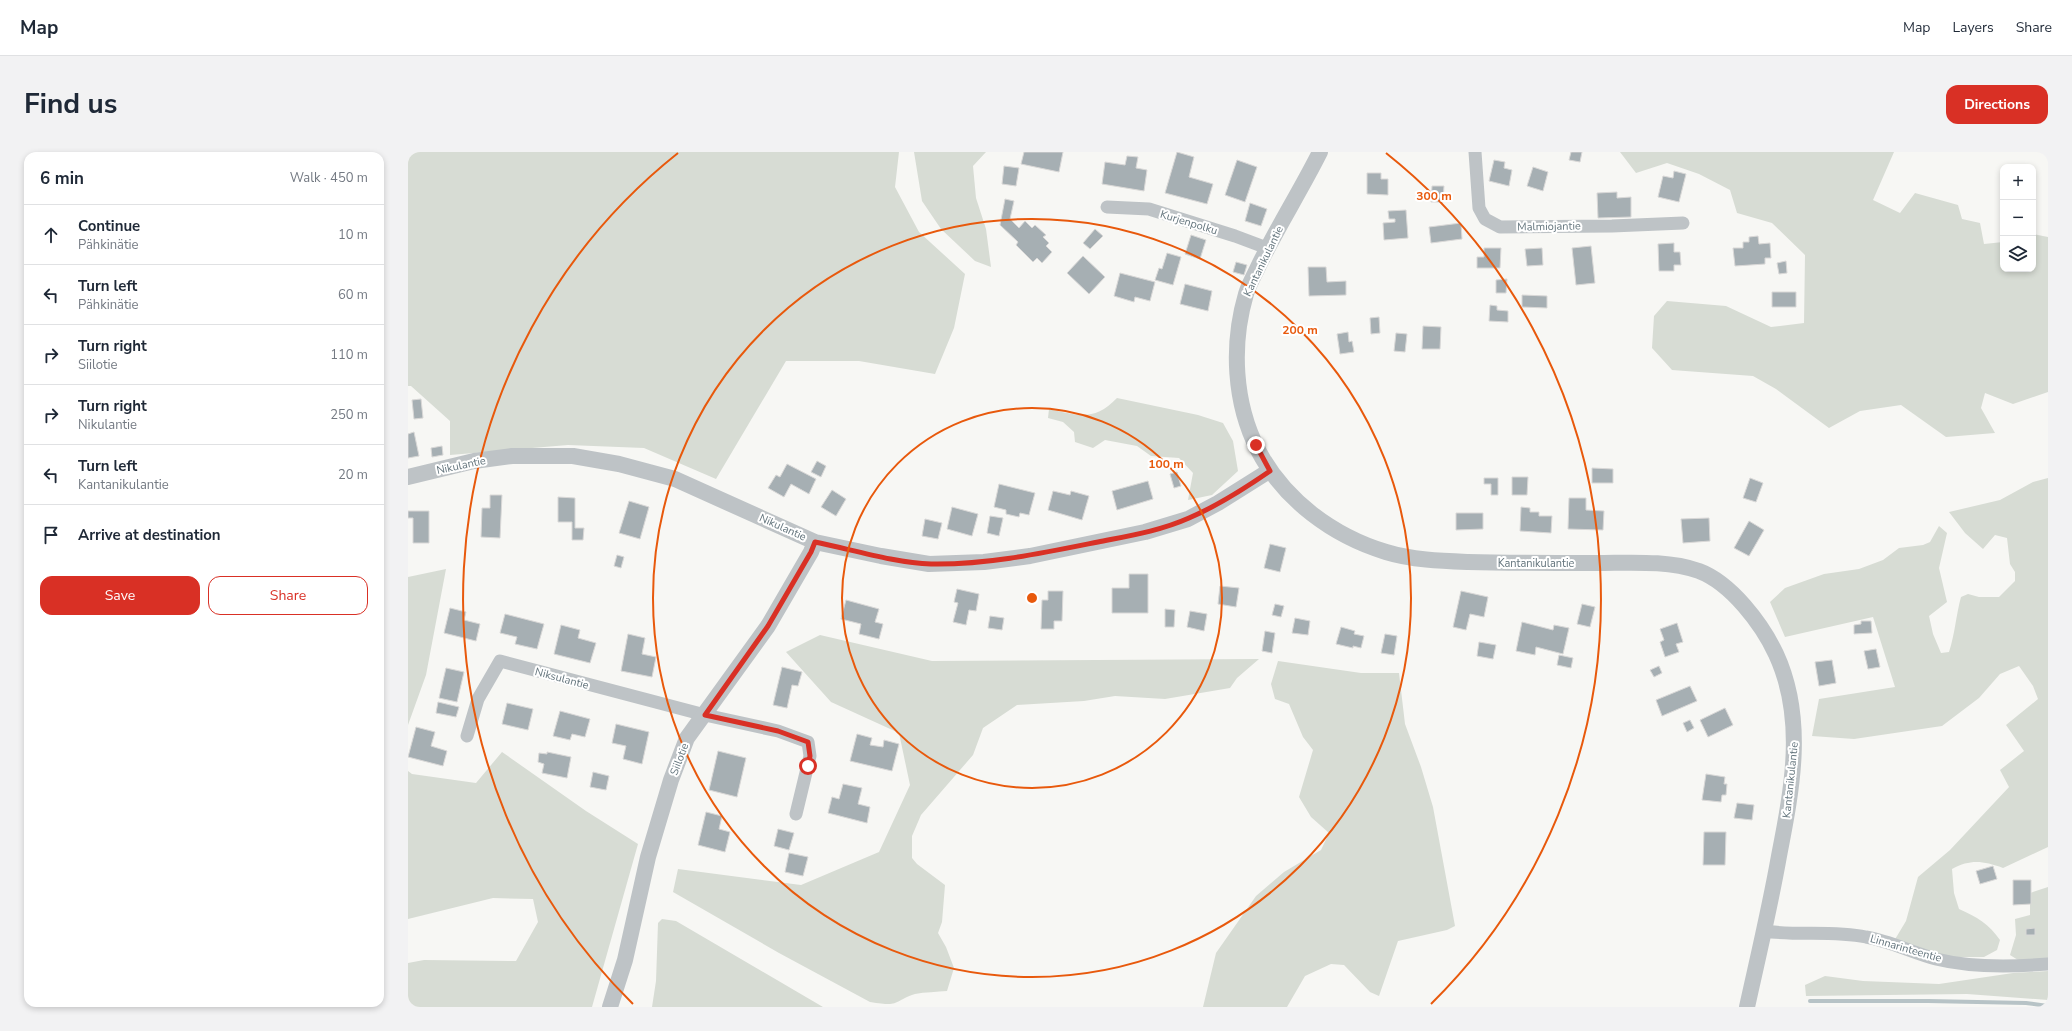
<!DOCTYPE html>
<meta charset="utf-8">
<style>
:root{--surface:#fff;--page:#f2f2f3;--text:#1f2937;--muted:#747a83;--line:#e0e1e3;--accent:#d93025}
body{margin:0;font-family:"Nunito Sans",sans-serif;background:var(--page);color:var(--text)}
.controls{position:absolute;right:12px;top:12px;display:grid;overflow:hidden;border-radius:8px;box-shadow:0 2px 6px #0003}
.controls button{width:36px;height:36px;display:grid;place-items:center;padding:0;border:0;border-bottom:1px solid var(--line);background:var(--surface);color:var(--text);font:20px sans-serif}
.stop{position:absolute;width:12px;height:12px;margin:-9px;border:3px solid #d93025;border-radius:50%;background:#fff}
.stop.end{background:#d93025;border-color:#fff;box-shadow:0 1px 4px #0008}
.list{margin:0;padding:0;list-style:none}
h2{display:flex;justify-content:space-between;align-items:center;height:52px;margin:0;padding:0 16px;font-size:17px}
h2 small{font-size:13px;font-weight:400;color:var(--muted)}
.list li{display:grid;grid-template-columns:26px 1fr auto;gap:12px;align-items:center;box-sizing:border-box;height:60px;padding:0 16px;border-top:1px solid var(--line)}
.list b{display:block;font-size:15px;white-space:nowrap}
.list p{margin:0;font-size:13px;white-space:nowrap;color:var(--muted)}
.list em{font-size:13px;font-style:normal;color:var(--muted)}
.actions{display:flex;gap:8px;padding:12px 16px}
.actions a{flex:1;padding:9px 0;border:1px solid var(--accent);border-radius:12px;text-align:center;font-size:14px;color:var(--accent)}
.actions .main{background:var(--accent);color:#fff}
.icon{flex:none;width:22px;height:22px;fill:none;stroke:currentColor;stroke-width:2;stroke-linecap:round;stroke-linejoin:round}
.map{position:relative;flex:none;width:1640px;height:855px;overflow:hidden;border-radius:12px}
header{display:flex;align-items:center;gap:24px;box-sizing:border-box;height:56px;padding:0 20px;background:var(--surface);border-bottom:1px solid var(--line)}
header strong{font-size:19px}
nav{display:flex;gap:22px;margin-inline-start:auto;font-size:14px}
.intro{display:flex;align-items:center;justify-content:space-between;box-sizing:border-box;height:96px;padding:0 24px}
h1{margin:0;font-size:28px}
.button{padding:10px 18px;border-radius:12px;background:var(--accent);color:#fff;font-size:14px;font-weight:700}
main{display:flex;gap:24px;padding:0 24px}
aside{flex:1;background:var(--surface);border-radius:12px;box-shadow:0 2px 6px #0003}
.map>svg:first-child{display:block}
.green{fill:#d7dcd4}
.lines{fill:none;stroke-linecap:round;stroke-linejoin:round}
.stream{stroke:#b7c3c6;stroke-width:4}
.building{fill:#a6afb3;stroke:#d9d8d7}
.minor{stroke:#bec3c6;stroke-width:13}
.tertiary{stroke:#bec3c6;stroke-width:16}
.route{stroke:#d93025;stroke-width:5}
.ring{fill:none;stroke:#e8590c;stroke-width:2}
.labels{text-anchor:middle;stroke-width:4;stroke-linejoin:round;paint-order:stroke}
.street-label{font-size:11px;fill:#64757d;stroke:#fff}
.centre{fill:#e8590c;stroke:#fff;stroke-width:2}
.ring-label{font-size:12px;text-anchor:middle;font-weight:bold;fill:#e8590c;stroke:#fff;stroke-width:4;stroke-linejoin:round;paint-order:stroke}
</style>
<header>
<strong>Map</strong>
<nav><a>Map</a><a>Layers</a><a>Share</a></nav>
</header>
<div class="intro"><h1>Find us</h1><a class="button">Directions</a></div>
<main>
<aside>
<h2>6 min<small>Walk · 450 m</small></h2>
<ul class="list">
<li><svg class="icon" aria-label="ahead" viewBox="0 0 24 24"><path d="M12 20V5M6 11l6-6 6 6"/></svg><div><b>Continue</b><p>Pähkinätie</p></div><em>10 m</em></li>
<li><svg class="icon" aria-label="left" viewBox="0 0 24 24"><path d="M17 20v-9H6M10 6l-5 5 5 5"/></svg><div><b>Turn left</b><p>Pähkinätie</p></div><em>60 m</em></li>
<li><svg class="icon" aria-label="right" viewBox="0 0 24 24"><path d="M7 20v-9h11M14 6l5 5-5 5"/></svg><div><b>Turn right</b><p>Siilotie</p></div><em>110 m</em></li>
<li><svg class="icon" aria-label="right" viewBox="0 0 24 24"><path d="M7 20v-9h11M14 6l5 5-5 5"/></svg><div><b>Turn right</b><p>Nikulantie</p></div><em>250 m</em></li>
<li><svg class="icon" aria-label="left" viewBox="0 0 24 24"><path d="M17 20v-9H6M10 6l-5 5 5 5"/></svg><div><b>Turn left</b><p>Kantanikulantie</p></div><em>20 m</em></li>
<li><svg class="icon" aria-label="arrive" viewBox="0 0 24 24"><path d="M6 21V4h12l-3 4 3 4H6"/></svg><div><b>Arrive at destination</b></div></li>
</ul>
<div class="actions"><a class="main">Save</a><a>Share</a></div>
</aside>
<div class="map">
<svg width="1640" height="855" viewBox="0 0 1640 855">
<rect width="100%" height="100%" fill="#f7f7f4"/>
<!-- green -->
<path class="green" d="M 0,0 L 491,0 L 487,35 L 511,80 L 557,122 L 546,176 L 527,222 L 451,209 L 378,209 L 308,327 L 236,296 L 160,293 L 42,303 L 42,269 L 3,234 L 0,234 Z
M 506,0 L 578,0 L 565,14 L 568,46 L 578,77 L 583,115 L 567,109 L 533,77 L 514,49 Z
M 1212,0 L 1486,0 L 1465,48 L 1492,61 L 1507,41 L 1550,53 L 1554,67 L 1572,71 L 1576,92 L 1595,90 L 1595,117 L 1625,117 L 1625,82 L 1640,85 L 1640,240 L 1605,252 L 1577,241 L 1573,256 L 1587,281 L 1538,285 L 1493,253 L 1452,259 L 1421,276 L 1368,237 L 1345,224 L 1264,218 L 1244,196 L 1246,164 L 1259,149 L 1318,154 L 1363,175 L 1396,171 L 1397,103 L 1364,71 L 1329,61 L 1322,38 L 1291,22 L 1259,11 L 1228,21 Z
M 709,246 L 790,263 L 815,271 L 825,289 L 830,319 L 804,343 L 780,348 L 785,321 L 771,306 L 743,304 L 729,294 L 697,288 L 685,296 L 667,290 L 666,280 L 655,270 L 640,266 L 641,257 C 671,264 687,269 709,246 Z
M 1640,326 L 1640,695 L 1595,716 C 1575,709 1563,707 1544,717 L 1546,741 L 1551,757 C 1569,765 1581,772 1592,788 L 1589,798 L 1576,805 L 1518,805 L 1483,794 L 1498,769 L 1510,725 L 1542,698 L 1601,635 L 1592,618 L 1616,599 L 1598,573 L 1630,547 L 1625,534 L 1611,514 L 1592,522 L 1571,546 L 1534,574 L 1446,587 L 1404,584 L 1411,547 L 1487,535 L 1465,465 L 1377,485 L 1362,450 L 1377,436 L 1416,422 L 1451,417 L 1475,408 L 1491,396 L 1515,393 L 1522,390 L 1531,374 L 1539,381 L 1531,416 L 1539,450 L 1521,464 L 1525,482 L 1533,501 L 1541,500 C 1547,482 1548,463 1553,445 L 1560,442 L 1571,445 L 1591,445 L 1607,429 L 1607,420 L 1602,412 L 1599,386 L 1587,383 L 1575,397 L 1557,381 L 1541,360 L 1592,348 L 1625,330 Z
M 38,417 L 18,523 L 0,573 L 0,425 Z
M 412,483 L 524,509 L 851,507 L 829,526 L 822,536 L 757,547 L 707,544 L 676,549 L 609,553 L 575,576 L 565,603 L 513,663 L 504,684 L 504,706 L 509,712 L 537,733 L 534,770 L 530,781 L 538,795 L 546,816 L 539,839 C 529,840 517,840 507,842 C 483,850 494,855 462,850 L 371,801 L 265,740 L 270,717 L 393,733 L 471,700 L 502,633 L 491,581 L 423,550 L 378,500 Z
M 870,509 L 953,521 L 991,521 L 997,572 L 1013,615 L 1025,655 L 1047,774 L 1039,778 L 990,789 L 971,844 L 962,840 L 936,813 L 923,812 L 897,824 L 879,855 L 795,855 L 808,801 L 848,744 L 876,720 L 913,698 L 921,681 L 903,665 L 891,645 L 905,598 L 895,585 L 881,552 L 867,547 L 863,532 Z
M 94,600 L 178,659 L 230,692 L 184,855 L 0,855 L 0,811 L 16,808 L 108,809 L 130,770 L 125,747 L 85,746 L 0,767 L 0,619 L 4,622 L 68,631 Z
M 1640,735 L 1640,808 L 1610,808 L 1602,803 L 1608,783 L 1607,767 L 1622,763 L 1622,741 Z
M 254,767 L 268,769 L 415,855 L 244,855 L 248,829 L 250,771 Z
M 1640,819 L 1640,848 L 1559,842 L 1398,844 L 1397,833 L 1417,824 L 1455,829 L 1531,832 L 1605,821 Z"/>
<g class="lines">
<!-- stream -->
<path class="stream" d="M 1402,849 L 1520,849 L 1618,851 L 1640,854"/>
</g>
<!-- building -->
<path class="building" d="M 616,0 L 655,0 L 651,20 L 613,12 Z
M 769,0 L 786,5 L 781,25 L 805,32 L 799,52 L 757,41 Z
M 1163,0 L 1174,0 L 1172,10 L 1161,8 Z
M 719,4 L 730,5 L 728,16 L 739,18 L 736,39 L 694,32 L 697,10 L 717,13 Z
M 829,8 L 849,15 L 837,50 L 817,43 Z
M 1086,8 L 1097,10 L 1096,16 L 1104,18 L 1101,34 L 1081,29 Z
M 596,14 L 611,16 L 608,34 L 594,32 Z
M 1125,15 L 1140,20 L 1135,39 L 1119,34 Z
M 1266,19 L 1278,22 L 1271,50 L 1250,45 L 1255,24 L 1265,26 Z
M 959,21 L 973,21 L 973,27 L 980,27 L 980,43 L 959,42 Z
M 1024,34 L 1036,34 L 1035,50 L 1023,50 Z
M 1209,40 L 1209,46 L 1223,45 L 1223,65 L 1190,66 L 1189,41 Z
M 597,47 L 606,49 L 602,67 L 611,76 L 617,69 L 624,76 L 627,73 L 638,83 L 635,85 L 641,91 L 638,94 L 644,100 L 634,111 L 629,106 L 625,110 L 608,93 L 610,90 L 592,73 Z
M 842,51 L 859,57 L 853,74 L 837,69 Z
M 998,58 L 1000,86 L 976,88 L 975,71 L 987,70 L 987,67 L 981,67 L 980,59 Z
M 1053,71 L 1054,87 L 1023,91 L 1021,75 Z
M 687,77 L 695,84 L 682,97 L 675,91 Z
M 783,83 L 798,88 L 792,107 L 777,102 Z
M 1350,84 L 1351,92 L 1362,91 L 1363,106 L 1357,106 L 1357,112 L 1327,114 L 1325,96 L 1335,96 L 1335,90 L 1341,90 L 1341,85 Z
M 1266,91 L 1266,100 L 1272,100 L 1273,113 L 1266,113 L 1266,119 L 1251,119 L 1250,92 Z
M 1183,94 L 1187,131 L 1168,133 L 1164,96 Z
M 1076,96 L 1093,96 L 1092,116 L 1069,116 L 1069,105 L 1076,105 Z
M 1134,96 L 1135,113 L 1119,114 L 1117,97 Z
M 759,101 L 773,105 L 765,133 L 747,128 L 751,116 L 754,117 Z
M 675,104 L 697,125 L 681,142 L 659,121 Z
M 1378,109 L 1379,121 L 1371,122 L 1369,111 Z
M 828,110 L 839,113 L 836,123 L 825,120 Z
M 900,115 L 918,115 L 919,130 L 938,129 L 938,143 L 901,144 Z
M 712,121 L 747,130 L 742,149 L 727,145 L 726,150 L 706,144 Z
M 1099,127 L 1098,141 L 1088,141 L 1088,128 Z
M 777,132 L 804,139 L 800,159 L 772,152 Z
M 1364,140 L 1388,140 L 1388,155 L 1364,155 Z
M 1114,143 L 1139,144 L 1139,156 L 1114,155 Z
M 1082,153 L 1089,154 L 1089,158 L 1100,159 L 1100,170 L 1081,169 Z
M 971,165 L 972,181 L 963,182 L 962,166 Z
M 1015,174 L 1033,175 L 1032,197 L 1014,197 Z
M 940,180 L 941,190 L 944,189 L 946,200 L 932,202 L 929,182 Z
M 988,181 L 999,182 L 997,200 L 986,199 Z
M 13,247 L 15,266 L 6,267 L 4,248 Z
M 6,280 L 11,304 L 0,306 L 0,282 Z
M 34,294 L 35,303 L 24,305 L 23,296 Z
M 409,309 L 418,314 L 413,325 L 403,320 Z
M 379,312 L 408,327 L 401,342 L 383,332 L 376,345 L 360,336 L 368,323 L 372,325 Z
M 1184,316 L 1205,317 L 1205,331 L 1184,331 Z
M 769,320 L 773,334 L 766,336 L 762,322 Z
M 1104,325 L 1120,325 L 1119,343 L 1104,343 Z
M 1076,326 L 1090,326 L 1090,343 L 1083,343 L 1083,332 L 1076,332 Z
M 1342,326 L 1355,331 L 1348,350 L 1335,346 Z
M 740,329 L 745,347 L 709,358 L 704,339 Z
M 591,332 L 627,341 L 621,363 L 612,361 L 611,365 L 598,362 L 598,358 L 586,355 Z
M 424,338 L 438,347 L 428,364 L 413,355 Z
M 645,339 L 662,343 L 663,339 L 681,344 L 674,368 L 640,358 Z
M 82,343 L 94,343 L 92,386 L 73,385 L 74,356 L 82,356 Z
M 150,345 L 167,346 L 167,376 L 176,376 L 175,388 L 164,388 L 164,370 L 150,370 Z
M 1161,346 L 1178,346 L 1178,358 L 1196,359 L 1195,378 L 1160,377 Z
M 221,349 L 241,355 L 232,387 L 211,381 Z
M 544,355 L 570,362 L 564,384 L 539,377 Z
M 1113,355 L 1122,356 L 1122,360 L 1131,360 L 1131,364 L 1144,364 L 1143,381 L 1112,379 Z
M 0,359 L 21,359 L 21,391 L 5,391 L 5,366 L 0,366 Z
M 1048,361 L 1075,361 L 1075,377 L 1048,378 Z
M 582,364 L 595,366 L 591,384 L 579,381 Z
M 1301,366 L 1302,389 L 1275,391 L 1273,367 Z
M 517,367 L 534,371 L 530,387 L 514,384 Z
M 1341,369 L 1356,378 L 1341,404 L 1326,396 Z
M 862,392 L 878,396 L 872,420 L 856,416 Z
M 209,403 L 216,405 L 213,416 L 206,414 Z
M 721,422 L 740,422 L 740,461 L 704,461 L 704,436 L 721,436 Z
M 812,434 L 831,436 L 828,455 L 810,452 Z
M 549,437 L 571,442 L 568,459 L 561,458 L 558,473 L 545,470 L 550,451 L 546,450 Z
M 640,439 L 655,439 L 654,469 L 646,469 L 646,477 L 633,477 L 634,448 L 640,448 Z
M 1053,439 L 1080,445 L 1076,465 L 1062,462 L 1058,478 L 1045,475 Z
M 438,448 L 471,457 L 467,470 L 475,472 L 471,487 L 451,482 L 453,472 L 433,467 Z
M 867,452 L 876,454 L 873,465 L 864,463 Z
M 1174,452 L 1187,455 L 1182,475 L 1169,472 Z
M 42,456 L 58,460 L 56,468 L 72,472 L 68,489 L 36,481 Z
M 757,457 L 767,458 L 766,475 L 757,475 Z
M 782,459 L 799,462 L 796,479 L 779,475 Z
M 97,462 L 136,472 L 129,497 L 107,492 L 109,485 L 92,481 Z
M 582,464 L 596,466 L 594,478 L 580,476 Z
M 887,466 L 902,469 L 900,483 L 884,481 Z
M 1453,469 L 1463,469 L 1464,481 L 1446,482 L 1446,473 L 1453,472 Z
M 1114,470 L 1145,478 L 1146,473 L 1161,476 L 1155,502 L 1128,495 L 1127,503 L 1108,499 Z
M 1269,471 L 1275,490 L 1268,492 L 1271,500 L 1257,505 L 1252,490 L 1256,488 L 1252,477 Z
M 153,473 L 172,478 L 170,486 L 188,491 L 182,511 L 146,502 Z
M 933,475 L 947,479 L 946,482 L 956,484 L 953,496 L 945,494 L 945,496 L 928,492 Z
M 857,479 L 867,481 L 864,501 L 854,499 Z
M 220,482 L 237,486 L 234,502 L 248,505 L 244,525 L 213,519 Z
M 977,482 L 989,484 L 986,503 L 973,501 Z
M 1071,490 L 1088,493 L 1085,507 L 1069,504 Z
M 1468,497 L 1472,515 L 1460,517 L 1456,499 Z
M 1151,503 L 1165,506 L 1163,516 L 1149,513 Z
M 1424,508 L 1428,531 L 1411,534 L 1407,510 Z
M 1251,514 L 1254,521 L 1246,525 L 1242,518 Z
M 374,515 L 394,520 L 390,534 L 384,533 L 379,556 L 365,553 Z
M 38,516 L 56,520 L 49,550 L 31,546 Z
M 1282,534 L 1289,549 L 1254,564 L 1248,548 Z
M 30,550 L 51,555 L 48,565 L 28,561 Z
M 99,551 L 125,557 L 120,578 L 94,572 Z
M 1317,556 L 1325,573 L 1300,585 L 1292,568 Z
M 152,559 L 182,567 L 177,585 L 164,582 L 162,588 L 145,584 Z
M 1282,568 L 1286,576 L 1279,580 L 1275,571 Z
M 208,572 L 241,580 L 234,612 L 215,607 L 218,594 L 204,591 Z
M 8,575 L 27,580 L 23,594 L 39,599 L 35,614 L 0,605 Z
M 449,582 L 464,586 L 462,593 L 475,595 L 476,588 L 491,592 L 484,619 L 442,609 Z
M 310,599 L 338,606 L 329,645 L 301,638 Z
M 139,600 L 163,605 L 159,626 L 134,621 L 136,612 L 130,610 L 131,601 L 139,602 Z
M 185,620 L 201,624 L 198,638 L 182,635 Z
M 1298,622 L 1317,625 L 1316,632 L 1319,632 L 1318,643 L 1314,643 L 1313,650 L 1294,648 Z
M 435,632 L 454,636 L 450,652 L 462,655 L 459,671 L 420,661 L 424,645 L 431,647 Z
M 1329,651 L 1346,653 L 1344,668 L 1326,666 Z
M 298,660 L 314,664 L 311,677 L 322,680 L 317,700 L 290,693 Z
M 370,677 L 386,681 L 381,698 L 366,694 Z
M 1296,680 L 1318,680 L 1317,713 L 1295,713 Z
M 381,701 L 400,705 L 395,724 L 377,720 Z
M 1585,714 L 1589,727 L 1572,732 L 1568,719 Z
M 1605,728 L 1623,728 L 1623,752 L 1605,753 Z
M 1627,776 L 1627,783 L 1618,783 L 1618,777 Z"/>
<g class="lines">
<!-- minor -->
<path class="minor" d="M 1067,0 L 1071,56 L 1077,67 L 1092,75 L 1204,74 L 1275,71
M 699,55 L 741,57 L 827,84 L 859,96
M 59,584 L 70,547 L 92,509 L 297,563 L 370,579 L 400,590 L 402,604 L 388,662
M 1356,779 C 1390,784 1424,778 1458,785 C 1482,789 1505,801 1528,807 C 1564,816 1603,815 1640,812"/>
<!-- tertiary -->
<path class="tertiary" d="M 912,0 C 893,38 870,74 851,113 C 847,122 841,132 838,142 C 823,193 826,251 850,298 C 876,348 925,384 978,400 C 1004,408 1033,409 1060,410 C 1103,411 1146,411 1189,411 C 1222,411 1259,408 1291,419 C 1323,431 1354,472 1368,502 C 1398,567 1384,637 1371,704 C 1362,755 1350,805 1339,855
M 0,325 L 66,309 L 104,304 L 165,304 L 211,312 L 267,327 L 407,390 L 473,404 L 521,412 L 576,410 L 622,404 L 737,380 L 780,367 L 810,351 L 861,319
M 202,855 L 217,808 L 240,705 L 263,628 L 279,586 L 360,474 L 403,400 L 407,390"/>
</g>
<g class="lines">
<!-- route -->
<path class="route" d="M 400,614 L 402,604 L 400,590 L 370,579 L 297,563 L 360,474 L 403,400 L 407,390 C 442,397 487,411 523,412 C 579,413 635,401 690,390 C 720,384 752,379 781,366 C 809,354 836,337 862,319 L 848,293"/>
</g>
<!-- distance rings -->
<g class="ring">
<circle cx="624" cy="446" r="190"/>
<circle cx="624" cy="446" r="379"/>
<path d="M225 852A569 569 0 0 1 270 1M978 1A569 569 0 0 1 1023 852"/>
</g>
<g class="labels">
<!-- street labels -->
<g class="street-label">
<text transform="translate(781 70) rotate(17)" y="4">Kurjenpolku</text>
<text transform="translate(1141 74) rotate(-1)" y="4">Malmiojantie</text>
<text transform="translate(855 109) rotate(-64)" y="4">Kantanikulantie</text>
<text transform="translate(53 313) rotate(-12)" y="4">Nikulantie</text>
<text transform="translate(375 375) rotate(24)" y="4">Nikulantie</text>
<text x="1128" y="415">Kantanikulantie</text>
<text transform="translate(154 526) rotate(15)" y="4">Niksulantie</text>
<text transform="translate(271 607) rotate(-69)" y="4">Siilotie</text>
<text transform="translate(1382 628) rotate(-84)" y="4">Kantanikulantie</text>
<text transform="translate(1498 796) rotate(16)" y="4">Linnarinteentie</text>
</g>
</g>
<circle cx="624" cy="446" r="6" class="centre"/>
<g class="ring-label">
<text x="1026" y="48">300 m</text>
<text x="892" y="182">200 m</text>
<text x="758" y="316">100 m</text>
</g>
</svg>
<div class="controls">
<button>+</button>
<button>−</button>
<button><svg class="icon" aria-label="layers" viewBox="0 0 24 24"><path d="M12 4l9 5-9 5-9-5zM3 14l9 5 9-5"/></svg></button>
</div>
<div class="stop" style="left:400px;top:614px"></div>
<div class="stop end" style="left:848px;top:293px"></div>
</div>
</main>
